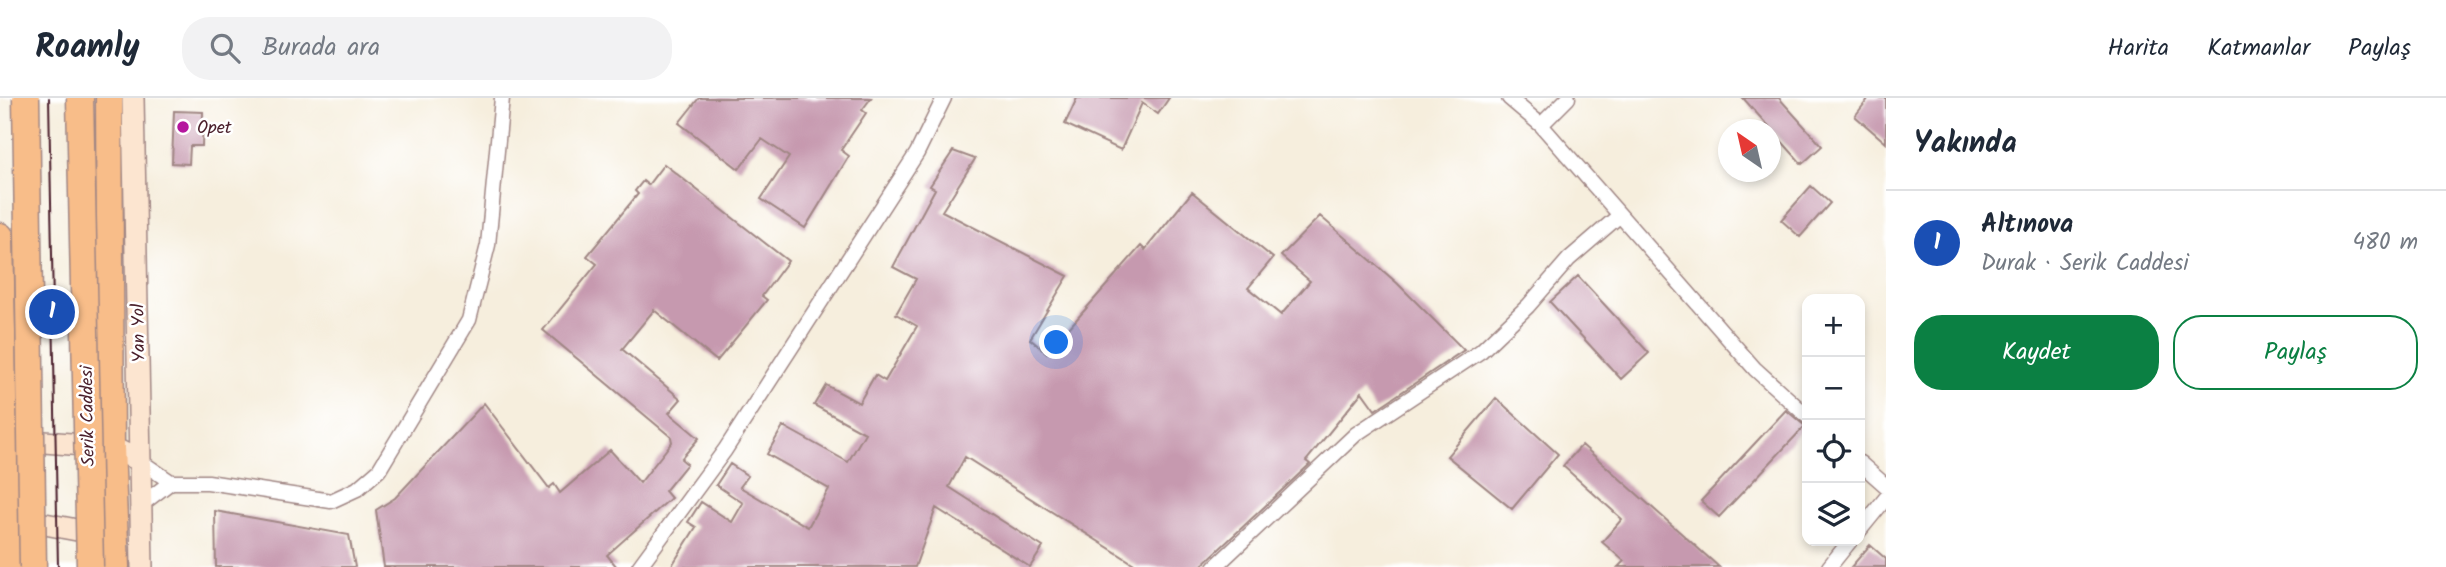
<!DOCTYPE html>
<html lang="tr">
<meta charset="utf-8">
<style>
:root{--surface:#fff;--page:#f2f2f3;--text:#1f2937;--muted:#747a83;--line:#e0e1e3;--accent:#0b8043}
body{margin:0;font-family:Kalam,sans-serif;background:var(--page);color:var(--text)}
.controls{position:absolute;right:21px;bottom:21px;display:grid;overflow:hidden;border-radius:14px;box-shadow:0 4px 10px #0003}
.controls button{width:63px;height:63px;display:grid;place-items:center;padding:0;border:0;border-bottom:2px solid var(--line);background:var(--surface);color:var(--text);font:35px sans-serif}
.compass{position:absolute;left:1718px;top:21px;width:63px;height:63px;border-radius:50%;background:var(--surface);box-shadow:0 4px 10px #0003;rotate:326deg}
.you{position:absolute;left:1057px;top:245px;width:24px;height:24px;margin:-18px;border:5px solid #fff;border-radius:50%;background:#1a73e8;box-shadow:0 0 0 10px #1a73e833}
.badge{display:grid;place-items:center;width:46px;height:46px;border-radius:50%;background:var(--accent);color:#fff;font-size:23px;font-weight:700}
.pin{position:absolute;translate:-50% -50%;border:4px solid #fff;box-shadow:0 2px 7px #0006}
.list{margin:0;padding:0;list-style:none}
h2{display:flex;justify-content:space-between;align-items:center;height:91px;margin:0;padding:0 28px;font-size:30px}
h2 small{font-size:23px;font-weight:400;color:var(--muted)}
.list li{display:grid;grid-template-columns:46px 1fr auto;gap:21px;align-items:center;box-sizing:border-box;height:105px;padding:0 28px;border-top:2px solid var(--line)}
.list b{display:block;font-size:26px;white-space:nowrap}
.list p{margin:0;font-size:23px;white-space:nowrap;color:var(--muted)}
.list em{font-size:23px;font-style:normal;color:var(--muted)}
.actions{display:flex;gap:14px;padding:21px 28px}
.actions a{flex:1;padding:16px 0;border:2px solid var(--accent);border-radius:28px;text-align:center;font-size:24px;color:var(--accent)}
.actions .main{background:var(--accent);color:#fff}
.icon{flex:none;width:38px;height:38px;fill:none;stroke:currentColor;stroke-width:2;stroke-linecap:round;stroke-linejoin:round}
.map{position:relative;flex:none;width:1886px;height:469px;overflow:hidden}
header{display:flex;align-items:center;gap:42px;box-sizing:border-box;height:98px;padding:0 35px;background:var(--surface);border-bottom:2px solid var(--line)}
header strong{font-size:33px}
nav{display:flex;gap:38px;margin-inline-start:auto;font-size:24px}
.search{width:490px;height:63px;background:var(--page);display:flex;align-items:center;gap:18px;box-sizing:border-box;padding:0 24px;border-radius:28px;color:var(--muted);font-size:26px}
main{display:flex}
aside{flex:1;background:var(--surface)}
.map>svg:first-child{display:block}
.building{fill:#c699af}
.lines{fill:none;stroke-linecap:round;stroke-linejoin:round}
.street-casing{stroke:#a08684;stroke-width:17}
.secondary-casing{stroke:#a08684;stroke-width:24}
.highway-casing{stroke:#a08684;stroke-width:29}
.street{stroke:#fff;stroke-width:14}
.secondary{stroke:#fce5d0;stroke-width:21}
.highway{stroke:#f8bd89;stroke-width:26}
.tram{stroke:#4a1f2b;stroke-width:2}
.highway-bridge-casing{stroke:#a08684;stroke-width:29;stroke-linecap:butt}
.highway-bridge{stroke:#f8bd89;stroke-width:26}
.poi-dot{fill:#b5179e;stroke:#fff;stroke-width:2.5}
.labels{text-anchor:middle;stroke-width:5;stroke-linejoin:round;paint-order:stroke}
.poi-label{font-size:18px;fill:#4a1f2b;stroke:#fff;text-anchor:start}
.street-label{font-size:18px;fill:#4a1f2b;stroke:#fff}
</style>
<header>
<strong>Roamly</strong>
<div class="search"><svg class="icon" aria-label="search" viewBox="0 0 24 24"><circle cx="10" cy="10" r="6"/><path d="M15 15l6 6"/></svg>Burada ara</div>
<nav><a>Harita</a><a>Katmanlar</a><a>Paylaş</a></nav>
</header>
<main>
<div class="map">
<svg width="1886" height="469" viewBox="0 0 1886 469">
<rect width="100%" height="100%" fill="#fff"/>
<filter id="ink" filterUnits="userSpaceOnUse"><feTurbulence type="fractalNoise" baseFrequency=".0143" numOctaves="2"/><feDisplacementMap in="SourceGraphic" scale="14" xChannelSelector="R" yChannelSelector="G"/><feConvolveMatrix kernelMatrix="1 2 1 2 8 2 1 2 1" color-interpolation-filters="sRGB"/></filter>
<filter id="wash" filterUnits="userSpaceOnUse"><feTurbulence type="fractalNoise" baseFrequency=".00686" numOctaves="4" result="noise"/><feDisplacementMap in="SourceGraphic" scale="28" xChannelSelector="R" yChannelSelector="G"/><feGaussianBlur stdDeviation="1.57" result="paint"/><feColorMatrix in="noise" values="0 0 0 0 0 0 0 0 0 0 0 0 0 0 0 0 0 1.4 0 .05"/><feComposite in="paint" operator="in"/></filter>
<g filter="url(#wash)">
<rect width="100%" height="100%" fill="#f6eedd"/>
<g id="blocks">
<!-- building -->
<path class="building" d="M 699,0 L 871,0 L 862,12 L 866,15 L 841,52 L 849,58 L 805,130 L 761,101 L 789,59 L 762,41 L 739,71 L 679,25 Z
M 1077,0 L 1169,0 L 1158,16 L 1142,5 L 1121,52 L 1065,26 Z
M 1743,0 L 1779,0 L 1822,48 L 1802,66 Z
M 1869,0 L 1886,0 L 1886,45 L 1855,18 Z
M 174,13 L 203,14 L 202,48 L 190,48 L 189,66 L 172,65 Z
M 953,53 L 975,61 L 942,113 L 1068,178 L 1030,241 L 1047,255 L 1141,148 L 1145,152 L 1192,94 L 1273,160 L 1248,190 L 1281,217 L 1310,183 L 1281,158 L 1320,118 L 1397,185 L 1464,252 L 1375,312 L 1362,294 L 1306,363 L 1310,366 L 1200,469 L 1139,469 L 965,359 L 949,389 L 1043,449 L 1030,469 L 936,410 L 915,469 L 671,469 L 696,429 L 688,424 L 701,404 L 732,424 L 743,405 L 716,387 L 730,366 L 748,378 L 740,389 L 808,429 L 829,391 L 767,356 L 783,328 L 848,364 L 865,335 L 814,307 L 826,287 L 859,305 L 875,277 L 885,283 L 917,228 L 896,216 L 916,181 L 893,169 L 935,91 L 930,88 Z
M 664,66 L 788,163 L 762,198 L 767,202 L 717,263 L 654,212 L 622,251 L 681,301 L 669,315 L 699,340 L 681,361 L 687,366 L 665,393 L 671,400 L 607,457 L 617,469 L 384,469 L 376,412 L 395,400 L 484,305 L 549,390 L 554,386 L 560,395 L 610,352 L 640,385 L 672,344 L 671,339 L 543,232 L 597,166 L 587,158 L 638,96 L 635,93 L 643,83 L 648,87 Z
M 1811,88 L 1830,105 L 1800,139 L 1781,122 Z
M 1578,178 L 1649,255 L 1621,281 L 1550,204 Z
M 1496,300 L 1558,356 L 1512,411 L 1447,358 Z
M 1786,312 L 1805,328 L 1719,419 L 1701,403 Z
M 1582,347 L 1719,469 L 1618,469 L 1624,463 L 1602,444 L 1622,421 L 1563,368 Z
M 215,413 L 349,437 L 355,469 L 216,469 Z
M 1870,447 L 1886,461 L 1886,469 L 1851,469 Z"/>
</g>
</g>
<g filter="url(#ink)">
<use href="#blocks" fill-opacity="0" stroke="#a08684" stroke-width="2"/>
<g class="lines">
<defs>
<path id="street" d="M 1509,0 L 1541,27 L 1755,271 L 1807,318
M 1541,27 L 1568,0
M 140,363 L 171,384
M 1860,365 L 1886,388
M 142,406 L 171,384 L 208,384 L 331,403 L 357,391 L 379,372 L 469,222 L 488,147 L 502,0
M 1860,432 L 1886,400
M 639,469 L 725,352 L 917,55 L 944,0
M 1215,469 L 1356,336 L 1481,253 L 1528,208 L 1569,161 L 1620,117
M 1829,469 L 1850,443"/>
<path id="secondary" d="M 133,0 L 142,469
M 17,342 L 111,349 L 140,363
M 18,421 L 77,432 L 103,426"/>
<path id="highway" d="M 109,0 L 111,349 L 116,469
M 0,138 L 7,469"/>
</defs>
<!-- street casing -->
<use href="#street" class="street-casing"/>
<!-- secondary casing -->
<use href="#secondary" class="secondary-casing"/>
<!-- highway casing -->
<use href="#highway" class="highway-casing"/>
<!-- street -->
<use href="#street" class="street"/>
<!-- secondary -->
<use href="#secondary" class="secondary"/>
<!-- highway -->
<use href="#highway" class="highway"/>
<!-- tram -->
<path class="tram" d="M 49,0 L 58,469"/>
<defs>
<path id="highway-bridge" d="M 26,0 L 33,469
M 80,0 L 90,469"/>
</defs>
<!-- highway-bridge casing -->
<use href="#highway-bridge" class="highway-bridge-casing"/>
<!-- highway-bridge -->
<use href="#highway-bridge" class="highway-bridge"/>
</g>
</g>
<!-- markers -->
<circle class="poi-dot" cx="183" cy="29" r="7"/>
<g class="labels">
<!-- poi labels -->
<g class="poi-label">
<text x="197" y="35">Opet</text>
</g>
<!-- street labels -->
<g class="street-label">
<text transform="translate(138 235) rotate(-91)" y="6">Yan Yol</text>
<text transform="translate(87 318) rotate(-91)" y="6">Serik Caddesi</text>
</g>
</g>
</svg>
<div class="controls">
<button>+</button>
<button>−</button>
<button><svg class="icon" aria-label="locate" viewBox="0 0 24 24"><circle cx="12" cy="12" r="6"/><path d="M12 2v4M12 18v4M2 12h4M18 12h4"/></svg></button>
<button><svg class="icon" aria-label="layers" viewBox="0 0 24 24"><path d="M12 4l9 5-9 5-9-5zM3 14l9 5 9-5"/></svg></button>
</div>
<svg class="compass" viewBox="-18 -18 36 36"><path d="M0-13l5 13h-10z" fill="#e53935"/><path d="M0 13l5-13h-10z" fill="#747a83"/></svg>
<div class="you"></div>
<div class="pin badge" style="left:52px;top:214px;background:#1a4fb4">1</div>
</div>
<aside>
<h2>Yakında<small></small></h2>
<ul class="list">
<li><span class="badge" style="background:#1a4fb4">1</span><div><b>Altınova</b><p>Durak · Serik Caddesi</p></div><em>480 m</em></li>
</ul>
<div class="actions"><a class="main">Kaydet</a><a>Paylaş</a></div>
</aside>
</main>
